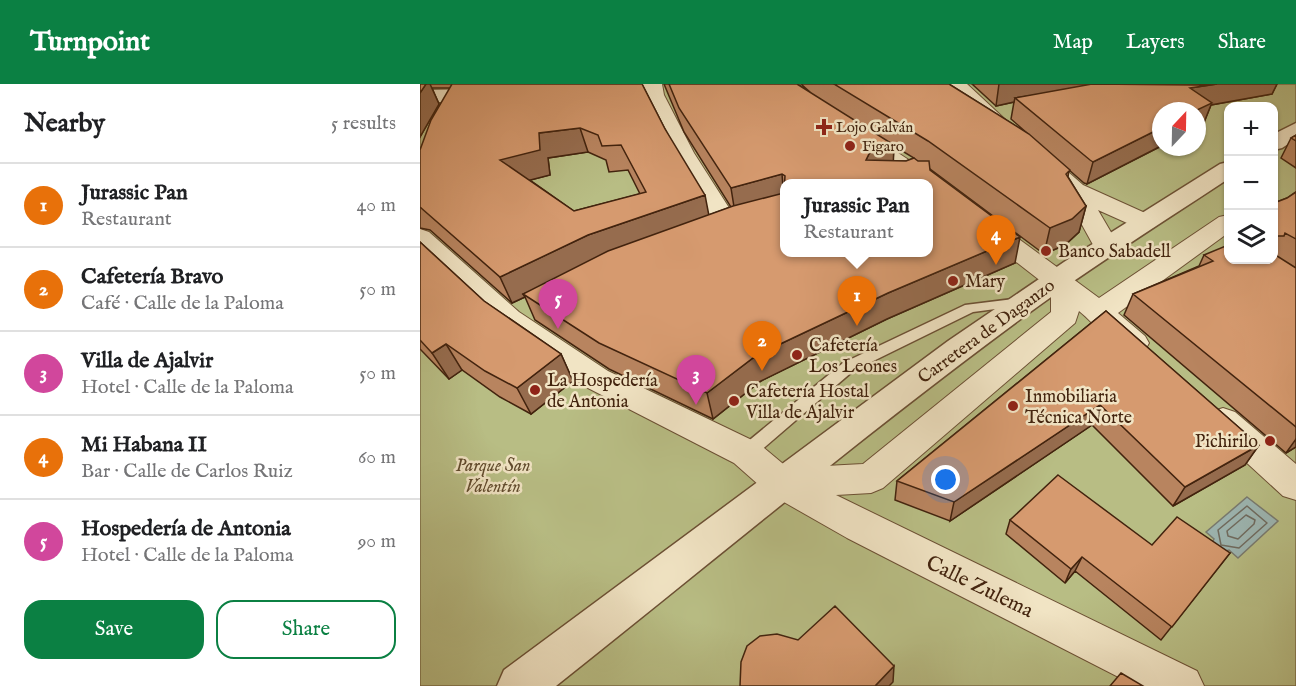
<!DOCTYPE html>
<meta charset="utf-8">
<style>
:root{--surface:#fff;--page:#f2f2f2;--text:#202124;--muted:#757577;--line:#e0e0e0;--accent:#0b8043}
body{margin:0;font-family:"IM FELL English",serif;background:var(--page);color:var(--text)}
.controls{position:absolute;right:18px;top:18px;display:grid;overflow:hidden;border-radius:12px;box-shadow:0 2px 4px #0004}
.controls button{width:54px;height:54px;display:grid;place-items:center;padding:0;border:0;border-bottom:2px solid var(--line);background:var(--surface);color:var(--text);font:30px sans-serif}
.compass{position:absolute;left:732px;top:18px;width:54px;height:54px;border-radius:50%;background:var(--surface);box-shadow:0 2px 4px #0004;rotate:22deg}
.you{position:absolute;left:526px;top:396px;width:21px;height:21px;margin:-15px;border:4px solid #fff;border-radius:50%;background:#1a73e8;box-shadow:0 0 0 9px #1a73e833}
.badge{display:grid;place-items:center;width:39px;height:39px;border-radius:50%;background:var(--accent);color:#fff;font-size:20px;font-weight:700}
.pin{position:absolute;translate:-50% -50px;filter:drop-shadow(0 2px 3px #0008)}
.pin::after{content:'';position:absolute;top:32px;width:21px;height:18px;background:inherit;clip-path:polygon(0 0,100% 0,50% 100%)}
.popup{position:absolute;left:360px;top:95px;width:153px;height:78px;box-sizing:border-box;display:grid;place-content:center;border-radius:12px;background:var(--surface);filter:drop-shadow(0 2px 4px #0005);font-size:20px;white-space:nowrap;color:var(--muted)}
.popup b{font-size:22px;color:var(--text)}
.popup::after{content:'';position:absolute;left:50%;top:100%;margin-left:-12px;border:12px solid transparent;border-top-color:var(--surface)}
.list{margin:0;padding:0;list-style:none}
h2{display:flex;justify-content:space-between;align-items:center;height:78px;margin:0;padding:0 24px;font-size:26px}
h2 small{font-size:20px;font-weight:400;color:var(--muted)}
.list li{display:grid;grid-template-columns:39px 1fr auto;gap:18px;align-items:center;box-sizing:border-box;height:84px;padding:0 24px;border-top:2px solid var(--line)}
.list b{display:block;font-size:22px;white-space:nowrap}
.list p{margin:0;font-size:20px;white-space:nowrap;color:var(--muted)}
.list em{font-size:20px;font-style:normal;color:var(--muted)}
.actions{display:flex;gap:12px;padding:18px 24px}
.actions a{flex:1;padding:14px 0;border:2px solid var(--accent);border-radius:18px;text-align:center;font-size:21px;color:var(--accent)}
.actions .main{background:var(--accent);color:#fff}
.icon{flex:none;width:33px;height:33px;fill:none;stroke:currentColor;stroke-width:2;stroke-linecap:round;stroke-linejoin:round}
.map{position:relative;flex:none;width:876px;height:602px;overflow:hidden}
header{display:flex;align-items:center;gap:36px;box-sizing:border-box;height:84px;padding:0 30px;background:var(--accent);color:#fff}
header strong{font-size:28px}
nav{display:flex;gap:33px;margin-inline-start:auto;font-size:21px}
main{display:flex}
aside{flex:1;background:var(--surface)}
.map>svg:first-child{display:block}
.green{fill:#b8bd84;stroke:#7d7049;stroke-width:1.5;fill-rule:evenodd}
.water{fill:#9db6b2;stroke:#797b70;stroke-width:1.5}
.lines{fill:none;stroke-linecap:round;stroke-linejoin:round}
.shore{stroke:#706c60;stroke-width:1.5}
.service-casing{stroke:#6c5034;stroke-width:3}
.minor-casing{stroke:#6c5034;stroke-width:2}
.tertiary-casing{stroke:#6c5034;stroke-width:3}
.service{fill:#f1e4c4;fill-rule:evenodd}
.minor{fill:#f1e4c4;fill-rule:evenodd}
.tertiary{fill:#f1e4c4;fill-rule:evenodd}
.wall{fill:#b8845f;stroke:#42230e;stroke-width:1.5;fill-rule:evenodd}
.shaded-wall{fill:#966c4e;stroke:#42230e;stroke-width:1.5}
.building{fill:#d69a6f;stroke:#42230e;stroke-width:1.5;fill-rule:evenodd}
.poi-dot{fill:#8f2418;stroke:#f1e4c4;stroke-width:2}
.labels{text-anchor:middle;stroke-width:5;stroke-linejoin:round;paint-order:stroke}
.far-poi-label{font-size:15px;fill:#42230e;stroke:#f1e4c4;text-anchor:start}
.poi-label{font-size:18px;fill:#42230e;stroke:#f1e4c4;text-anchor:start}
.street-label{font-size:18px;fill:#42230e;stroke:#f1e4c4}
.park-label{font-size:18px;font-style:italic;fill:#604a2c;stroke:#f1e4c4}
.near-street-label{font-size:21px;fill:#42230e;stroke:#f1e4c4}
</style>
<header>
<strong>Turnpoint</strong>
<nav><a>Map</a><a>Layers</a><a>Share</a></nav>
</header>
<main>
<aside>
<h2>Nearby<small>5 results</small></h2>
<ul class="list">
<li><span class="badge" style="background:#e8710a">1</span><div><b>Jurassic Pan</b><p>Restaurant</p></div><em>40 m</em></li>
<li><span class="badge" style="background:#e8710a">2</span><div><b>Cafetería Bravo</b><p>Café · Calle de la Paloma</p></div><em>50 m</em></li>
<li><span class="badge" style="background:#d1479c">3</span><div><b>Villa de Ajalvir</b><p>Hotel · Calle de la Paloma</p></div><em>50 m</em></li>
<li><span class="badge" style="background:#e8710a">4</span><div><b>Mi Habana II</b><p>Bar · Calle de Carlos Ruiz</p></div><em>60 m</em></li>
<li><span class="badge" style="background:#d1479c">5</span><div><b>Hospedería de Antonia</b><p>Hotel · Calle de la Paloma</p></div><em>90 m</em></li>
</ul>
<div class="actions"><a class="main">Save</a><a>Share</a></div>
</aside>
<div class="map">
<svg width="876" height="602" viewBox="0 0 876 602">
<rect width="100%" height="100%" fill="#ead5a4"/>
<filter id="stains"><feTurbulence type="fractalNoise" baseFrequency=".00333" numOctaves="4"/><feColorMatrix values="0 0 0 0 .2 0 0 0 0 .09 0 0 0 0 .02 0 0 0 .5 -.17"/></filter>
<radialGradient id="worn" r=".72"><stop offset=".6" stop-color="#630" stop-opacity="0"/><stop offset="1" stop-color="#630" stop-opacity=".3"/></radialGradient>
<!-- green -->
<path class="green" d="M 0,0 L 876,0 L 876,602 L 0,602 ZM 808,22 L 854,22 L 854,176 L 808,176 ZM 741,27 L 777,27 L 777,63 L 741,63 ZM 365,100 L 509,100 L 509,168 L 365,168 Z"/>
<!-- water -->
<path class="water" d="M 827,413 L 858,437 L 818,474 L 809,466 L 802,468 L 792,459 L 794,455 L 786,448 Z"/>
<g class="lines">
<!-- shore -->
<path class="shore" d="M 827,422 L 847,439 L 819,464 L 801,461 L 798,446 Z
M 826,431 L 835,436 L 834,440 L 818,455 L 808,452 L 807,447 Z"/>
<defs>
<path id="service" d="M 601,214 L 606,215 L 608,218 L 606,221 L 553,228 L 433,287 L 332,374 L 326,376 L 320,374 L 318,369 L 320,364 L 423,279 L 545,221 Z"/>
<path id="minor" d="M 93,0 L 121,0 C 107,19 24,18 0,18 L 0,6 L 57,5 Z
M 222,0 L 242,0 L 244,11 L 274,69 L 320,141 L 316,146 L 307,149 L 298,146 L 294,141 L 252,69 L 224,11 Z
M 356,0 L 378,0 L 391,12 L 521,97 L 525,102 L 521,107 L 509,108 L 509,100 L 494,100 L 377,20 Z
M 525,0 L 547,0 L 591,41 L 588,45 L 581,47 L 574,45 Z
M 623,71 L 631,73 L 663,101 L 734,133 L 737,138 L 734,143 L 725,145 L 716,143 L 678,126 L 699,162 L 695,168 L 686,170 L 677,168 L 645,110 L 612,78 L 615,73 Z
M 808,131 L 808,149 L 698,229 L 725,252 L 729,259 L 725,266 C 699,274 678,242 659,227 L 655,239 L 463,404 L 451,409 L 416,411 L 777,587 L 784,602 L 716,602 L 427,454 L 348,409 L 314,379 L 166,303 L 79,242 L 0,167 L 0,145 L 9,148 L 99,228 L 188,287 L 338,359 L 368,384 L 443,380 L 631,228 L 631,205 L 555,146 L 551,141 L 555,136 L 564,133 L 573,136 L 679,214 L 799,133 Z
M 803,324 L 815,328 L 876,380 L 876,416 L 863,412 L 791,346 L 787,337 L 791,328 Z"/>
<path id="tertiary" d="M 876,39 L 876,55 L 862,64 L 854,66 L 854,50 Z
M 808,78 L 808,95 C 743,138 676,180 613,226 C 449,346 295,476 136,602 L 77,602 L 84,586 L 528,257 L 644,178 L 800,80 Z"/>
</defs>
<!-- service casing -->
<use href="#service" class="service-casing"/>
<!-- minor casing -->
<use href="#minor" class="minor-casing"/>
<!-- tertiary casing -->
<use href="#tertiary" class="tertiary-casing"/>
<!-- service -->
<use href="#service" class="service"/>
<!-- minor -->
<use href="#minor" class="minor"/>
<!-- tertiary -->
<use href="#tertiary" class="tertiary"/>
</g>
<!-- wall -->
<path class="wall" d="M 0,0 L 222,0 L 289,131 L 311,123 L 264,48 L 244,0 L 377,0 L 390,8 L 381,0 L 529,0 L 607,49 L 591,35 L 594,18 L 576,22 L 552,0 L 857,0 L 852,10 L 791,21 L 783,41 L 667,100 L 664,99 L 649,86 L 648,93 L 666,122 L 659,148 L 645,161 L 624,170 L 510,85 L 510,86 L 595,179 L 467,235 L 341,297 L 293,335 L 189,285 L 115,236 L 105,213 L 92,219 L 10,146 L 0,144 L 0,66 L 30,4 L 12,4 L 19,20 L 0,53 ZM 474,62 L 494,74 L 486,77 L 473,77 ZM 168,68 L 186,76 L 189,88 L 208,86 L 220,110 L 154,127 L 110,96 L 130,91 L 128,74 Z
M 876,51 L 876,84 L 861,74 L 871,54 Z
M 876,108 L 876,363 L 866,369 L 704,231 L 713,210 L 779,182 L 784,171 L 854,176 L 854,119 L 867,114 Z
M 0,158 L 64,217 L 141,270 L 153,297 L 111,330 L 80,313 L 42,286 L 29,295 L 0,265 Z
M 686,227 L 839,361 L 825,381 L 753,422 L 672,341 L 530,437 L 475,416 L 477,397 Z
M 590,436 L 732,461 L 810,469 L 741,556 L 655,487 L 645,499 L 586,450 Z"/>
<!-- shaded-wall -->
<path class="shaded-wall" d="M 6,0 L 10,0 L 19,20 L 0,53 L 0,9 Z
M 579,0 L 695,0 L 595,14 L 594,18 L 576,22 Z
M 797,0 L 857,0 L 852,10 L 791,21 L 783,41 L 777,44 L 777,27 L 775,27 L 770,4 Z
M 160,44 L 168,68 L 128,74 L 130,91 L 91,101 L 80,76 L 119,49 Z
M 741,44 L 741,62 L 667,100 L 673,78 Z
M 474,61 L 473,86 L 446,76 L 450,68 Z
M 362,90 L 364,116 L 315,129 L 311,104 Z
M 285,111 L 290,137 L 103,210 L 105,213 L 92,219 L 80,193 L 168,151 Z
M 666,122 L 659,148 L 645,161 L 624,170 L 630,144 Z
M 600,153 L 595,179 L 467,235 L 341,297 L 293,335 L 287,309 L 337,271 L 468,209 Z
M 26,260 L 42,286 L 29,295 L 12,269 Z
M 141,270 L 153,297 L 111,330 L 97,304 Z
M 680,321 L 672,341 L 530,437 L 534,418 Z
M 876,355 L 876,363 L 866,369 Z
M 839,361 L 825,381 L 753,422 L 765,403 Z
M 662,473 L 655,487 L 645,499 L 651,485 Z
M 474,582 L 473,598 L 469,602 L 455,602 Z"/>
<!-- building -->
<path class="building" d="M 0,0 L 6,0 L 0,9 Z
M 32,0 L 222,0 L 245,45 L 285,111 L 168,151 L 80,193 L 0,123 L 0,66 L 11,36 ZM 160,44 L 178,51 L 182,62 L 201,61 L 226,108 L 154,127 L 80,76 L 120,66 L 119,49 Z
M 249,0 L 377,0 L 474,61 L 450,68 L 446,76 L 486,77 L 494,74 L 498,77 L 509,77 L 510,86 L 600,153 L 468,209 L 337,271 L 287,309 L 179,259 L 103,210 L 188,167 L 313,122 L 364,109 L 365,92 L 362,90 L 311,104 L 259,24 ZM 365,99 L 509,99 L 509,168 L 365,168 Z
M 414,0 L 529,0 L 609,50 L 650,86 L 646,90 L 666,122 L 652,135 L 630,144 L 508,57 Z
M 672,0 L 774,1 L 797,0 L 770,4 L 792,19 L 775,27 L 741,27 L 741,44 L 673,78 L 670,76 L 595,14 Z
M 876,51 L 876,57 L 871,54 Z
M 876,108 L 876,155 L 865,149 L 864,152 L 854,152 L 854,119 L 867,114 Z
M 0,158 L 64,217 L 141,270 L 97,304 L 65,287 L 26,260 L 12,269 L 0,256 Z
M 808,161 L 808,176 L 854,176 L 854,170 L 876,184 L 876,343 L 713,210 L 793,177 L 784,171 Z
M 686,227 L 839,361 L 765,403 L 680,321 L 534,418 L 477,397 Z
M 638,391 L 732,461 L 757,433 L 810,469 L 752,543 L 662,473 L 651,485 L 590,436 Z
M 415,522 L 474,582 L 455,602 L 320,602 L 321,578 L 327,562 L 340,552 L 357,550 L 378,556 Z
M 701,589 L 723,602 L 690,602 Z"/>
<!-- markers -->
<g class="poi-dot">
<path d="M401 34h6v6h6v6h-6v6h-6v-6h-6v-6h6z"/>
<circle cx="430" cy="62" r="6"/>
<circle cx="626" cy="167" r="6"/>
<circle cx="533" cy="197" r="6"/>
<circle cx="377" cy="271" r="6"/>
<circle cx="115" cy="306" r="6"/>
<circle cx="314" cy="317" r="6"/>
<circle cx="593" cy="322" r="6"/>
<circle cx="850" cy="357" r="6"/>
</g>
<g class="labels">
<!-- far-poi labels -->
<g class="far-poi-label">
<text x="416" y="48">Lojo Galván</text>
<text x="442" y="67">Figaro</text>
</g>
<!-- poi labels -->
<g class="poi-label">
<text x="638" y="173">Banco Sabadell</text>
<text x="545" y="203">Mary</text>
<text x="389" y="267">Cafetería<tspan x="389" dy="21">Los Leones</tspan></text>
<text x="127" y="302">La Hospedería<tspan x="127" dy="21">de Antonia</tspan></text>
<text x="326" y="313">Cafetería Hostal<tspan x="326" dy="21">Villa de Ajalvir</tspan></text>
<text x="605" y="318">Inmobiliaria<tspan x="605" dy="21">Técnica Norte</tspan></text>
<text x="838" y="363" text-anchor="end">Pichirilo</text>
</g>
<!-- street labels -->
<g class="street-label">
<text transform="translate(566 247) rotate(-36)" y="6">Carretera de Daganzo</text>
</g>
<!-- park labels -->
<g class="park-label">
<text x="73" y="387">Parque San<tspan x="73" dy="21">Valentín</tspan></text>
</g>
<!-- near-street labels -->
<g class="near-street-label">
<text transform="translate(560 502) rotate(26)" y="7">Calle Zulema</text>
</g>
</g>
<rect width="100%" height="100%" filter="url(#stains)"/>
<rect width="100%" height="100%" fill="url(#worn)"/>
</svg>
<div class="controls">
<button>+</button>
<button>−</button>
<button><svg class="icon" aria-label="layers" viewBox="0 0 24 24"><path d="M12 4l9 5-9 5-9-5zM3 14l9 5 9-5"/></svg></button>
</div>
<svg class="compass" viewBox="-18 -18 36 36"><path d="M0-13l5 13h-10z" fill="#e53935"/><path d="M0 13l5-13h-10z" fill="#757577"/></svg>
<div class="you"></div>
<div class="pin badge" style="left:437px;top:242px;background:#e8710a">1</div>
<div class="popup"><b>Jurassic Pan</b>Restaurant</div>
<div class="pin badge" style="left:342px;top:287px;background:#e8710a">2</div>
<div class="pin badge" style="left:276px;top:321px;background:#d1479c">3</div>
<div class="pin badge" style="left:576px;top:181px;background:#e8710a">4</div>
<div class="pin badge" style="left:138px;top:245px;background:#d1479c">5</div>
</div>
</main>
